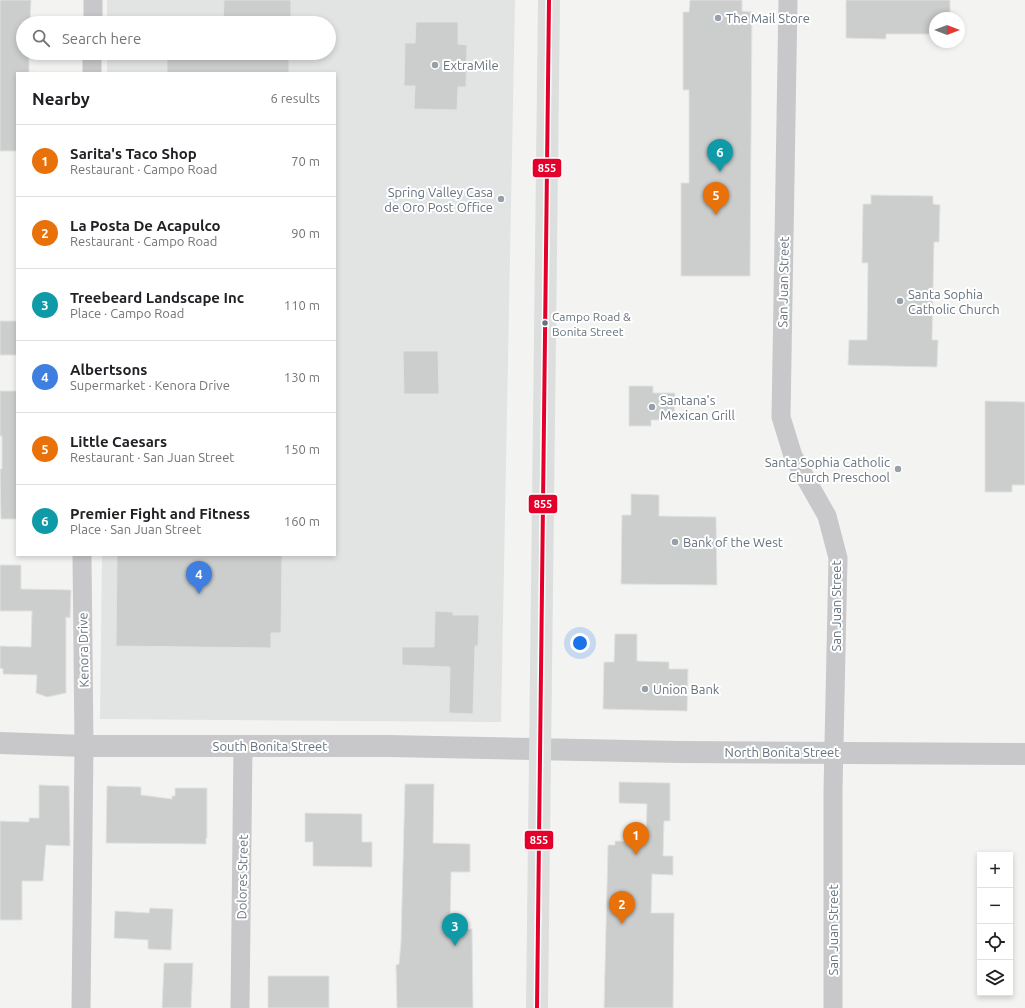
<!DOCTYPE html>
<meta charset="utf-8">
<style>
:root{--surface:#fff;--page:#f2f2f2;--text:#202124;--muted:#757577;--line:#e0e0e0;--accent:#111827}
body{margin:0;font-family:Ubuntu,sans-serif;background:var(--page);color:var(--text)}
.controls{position:absolute;right:12px;bottom:12px;display:grid;overflow:hidden;border-radius:0px;box-shadow:0 2px 6px #0003}
.controls button{width:36px;height:36px;display:grid;place-items:center;padding:0;border:0;border-bottom:1px solid var(--line);background:var(--surface);color:var(--text);font:20px sans-serif}
.compass{position:absolute;left:929px;top:12px;width:36px;height:36px;border-radius:50%;background:var(--surface);box-shadow:0 2px 6px #0003;rotate:90deg}
.you{position:absolute;left:580px;top:643px;width:14px;height:14px;margin:-10px;border:3px solid #fff;border-radius:50%;background:#1a73e8;box-shadow:0 0 0 6px #1a73e833}
.badge{display:grid;place-items:center;width:26px;height:26px;border-radius:50%;background:var(--accent);color:#fff;font-size:13px;font-weight:700}
.pin{position:absolute;translate:-50% -33px;filter:drop-shadow(0 1px 2px #0008)}
.pin::after{content:'';position:absolute;top:21px;width:14px;height:12px;background:inherit;clip-path:polygon(0 0,100% 0,50% 100%)}
.list{margin:0;padding:0;list-style:none}
h2{display:flex;justify-content:space-between;align-items:center;height:52px;margin:0;padding:0 16px;font-size:17px}
h2 small{font-size:13px;font-weight:400;color:var(--muted)}
.list li{display:grid;grid-template-columns:26px 1fr auto;gap:12px;align-items:center;box-sizing:border-box;height:72px;padding:0 16px;border-top:1px solid var(--line)}
.list b{display:block;font-size:15px;white-space:nowrap}
.list p{margin:0;font-size:13px;white-space:nowrap;color:var(--muted)}
.list em{font-size:13px;font-style:normal;color:var(--muted)}
.icon{flex:none;width:22px;height:22px;fill:none;stroke:currentColor;stroke-width:2;stroke-linecap:round;stroke-linejoin:round}
.map{position:relative;flex:none;width:1025px;height:1008px;overflow:hidden}
.search{position:absolute;background:var(--surface);box-shadow:0 2px 6px #0003;left:16px;top:16px;width:320px;height:44px;display:flex;align-items:center;gap:10px;box-sizing:border-box;padding:0 14px;border-radius:22px;color:var(--muted);font-size:15px}
.panel{position:absolute;background:var(--surface);box-shadow:0 2px 6px #0003;left:16px;top:72px;width:320px;height:484px;border-radius:0px}
.map>svg:first-child{display:block}
.built{fill:#e2e3e3}
.building{fill:#cccdcd;stroke:#e2e2e2}
.lines{fill:none;stroke-linecap:round;stroke-linejoin:round}
.minor{stroke:#c8c8ca;stroke-width:19}
.tertiary{stroke:#c8c8ca;stroke-width:22}
.secondary{stroke:#dddede;stroke-width:22}
.bus-1-casing{stroke:#fff;stroke-width:7}
.bus-1{stroke:#e4002b;stroke-width:4}
.poi-dot{fill:#97a0a7;stroke:#fff;stroke-width:1.5}
.bus-dot{fill:#66737f;stroke:#fff;stroke-width:1.5}
.labels{text-anchor:middle;stroke-width:4;stroke-linejoin:round;paint-order:stroke}
.bus-label{font-size:12px;fill:#66737f;stroke:#fff;text-anchor:start}
.poi-label{font-size:13px;fill:#66737f;stroke:#fff;text-anchor:start}
.street-label{font-size:13px;fill:#66737f;stroke:#fff}
.line-badge{stroke:#fff;stroke-width:1.5}
.badge-label{font-size:11px;text-anchor:middle;font-weight:bold;fill:#fff}
</style>
<div class="map">
<svg width="1025" height="1008" viewBox="0 0 1025 1008">
<rect width="100%" height="100%" fill="#f3f3f2"/>
<!-- built -->
<path class="built" d="M 107,0 L 515,0 L 501,722 L 100,719 L 102,555 L 335,555 L 335,73 L 107,73 L 107,53 L 329,53 L 329,23 L 107,23 Z"/>
<!-- building -->
<path class="building" d="M 0,0 L 31,0 L 30,23 L 23,23 L 23,53 L 29,53 L 29,73 L 17,73 L 17,151 L 0,151 Z
M 224,0 L 291,0 L 291,23 L 223,23 Z
M 690,0 L 742,0 L 742,11 L 752,12 L 750,276 L 681,276 L 681,183 L 689,183 L 689,90 L 683,90 L 683,12 L 689,12 Z
M 846,0 L 950,0 L 950,18 L 935,18 L 935,34 L 886,34 L 886,39 L 846,38 Z
M 416,22 L 458,22 L 458,44 L 467,45 L 466,87 L 458,87 L 457,110 L 414,109 L 415,86 L 404,86 L 405,43 L 415,43 Z
M 167,53 L 289,53 L 289,73 L 167,73 Z
M 871,195 L 933,196 L 933,204 L 940,205 L 939,242 L 934,242 L 932,340 L 938,340 L 937,367 L 848,365 L 849,340 L 867,340 L 868,263 L 862,263 L 863,204 L 871,204 Z
M 0,321 L 17,321 L 17,355 L 0,355 Z
M 403,351 L 438,351 L 439,394 L 404,394 Z
M 629,386 L 653,386 L 653,393 L 675,393 L 674,420 L 651,420 L 651,426 L 629,426 Z
M 0,391 L 17,391 L 17,519 L 1,519 L 0,469 L 2,469 L 2,436 L 0,436 Z
M 985,401 L 1025,402 L 1025,485 L 1012,485 L 1012,492 L 985,492 Z
M 631,494 L 659,495 L 659,516 L 716,517 L 717,585 L 621,584 L 622,515 L 631,515 Z
M 117,555 L 282,555 L 281,633 L 271,633 L 271,648 L 116,646 Z
M 0,565 L 21,565 L 21,589 L 71,590 L 70,618 L 66,617 L 66,693 L 47,697 L 36,693 L 37,675 L 3,674 L 3,669 L 0,668 L 0,646 L 31,647 L 32,611 L 0,611 Z
M 435,611 L 453,612 L 453,615 L 479,615 L 478,646 L 475,646 L 473,714 L 449,713 L 450,667 L 402,665 L 402,647 L 434,647 Z
M 615,634 L 637,634 L 637,661 L 669,662 L 669,669 L 688,669 L 687,711 L 603,709 L 604,662 L 614,662 Z
M 619,782 L 670,783 L 670,821 L 664,821 L 663,856 L 673,856 L 673,875 L 652,874 L 651,913 L 674,913 L 673,1008 L 604,1008 L 608,845 L 615,845 L 615,841 L 646,842 L 647,804 L 619,803 Z
M 405,784 L 434,784 L 433,843 L 470,844 L 470,872 L 451,872 L 450,929 L 472,929 L 473,1008 L 397,1008 L 396,965 L 399,964 L 401,942 Z
M 39,785 L 69,786 L 70,846 L 46,845 L 43,881 L 22,881 L 22,920 L 0,920 L 0,821 L 29,822 L 29,818 L 39,818 Z
M 107,786 L 141,787 L 141,795 L 172,799 L 172,796 L 175,796 L 175,788 L 207,788 L 207,838 L 206,838 L 206,844 L 106,843 Z
M 305,813 L 362,814 L 362,842 L 372,842 L 372,867 L 313,866 L 313,842 L 305,842 Z
M 150,908 L 173,909 L 171,950 L 148,949 L 148,940 L 114,938 L 115,911 L 149,913 Z
M 164,963 L 193,963 L 191,1008 L 162,1008 Z
M 268,976 L 329,976 L 329,1008 L 268,1008 Z"/>
<g class="lines">
<!-- minor -->
<path class="minor" d="M 788,0 L 781,417 L 793,456 L 827,516 L 838,558 L 833,791 L 833,1008
M 93,23 L 93,0
M 92,73 L 92,53
M 81,1008 L 84,746 L 82,555
M 240,1008 L 243,746"/>
<!-- tertiary -->
<path class="tertiary" d="M 0,743 L 84,746 L 389,746 L 679,752 L 1025,754"/>
<!-- secondary -->
<path class="secondary" d="M 537,1008 L 549,0"/>
<defs>
<path id="bus-1" d="M 537,1008 L 549,0"/>
</defs>
<!-- bus-1 casing -->
<use href="#bus-1" class="bus-1-casing"/>
<!-- bus-1 -->
<use href="#bus-1" class="bus-1"/>
</g>
<!-- markers -->
<g class="poi-dot">
<circle cx="718" cy="18" r="4"/>
<circle cx="435" cy="65" r="4"/>
<circle cx="501" cy="199" r="4"/>
<circle cx="900" cy="301" r="4"/>
<circle cx="652" cy="407" r="4"/>
<circle cx="898" cy="469" r="4"/>
<circle cx="675" cy="542" r="4"/>
<circle cx="645" cy="689" r="4"/>
</g>
<circle class="bus-dot" cx="545" cy="323" r="3.5"/>
<g class="labels">
<!-- bus labels -->
<g class="bus-label">
<text x="552" y="321">Campo Road &amp;<tspan x="552" dy="15">Bonita Street</tspan></text>
</g>
<!-- poi labels -->
<g class="poi-label">
<text x="726" y="23">The Mail Store</text>
<text x="443" y="70">ExtraMile</text>
<text x="493" y="197" text-anchor="end">Spring Valley Casa<tspan x="493" dy="15">de Oro Post Office</tspan></text>
<text x="908" y="299">Santa Sophia<tspan x="908" dy="15">Catholic Church</tspan></text>
<text x="660" y="405">Santana's<tspan x="660" dy="15">Mexican Grill</tspan></text>
<text x="890" y="467" text-anchor="end">Santa Sophia Catholic<tspan x="890" dy="15">Church Preschool</tspan></text>
<text x="683" y="547">Bank of the West</text>
<text x="653" y="694">Union Bank</text>
</g>
<!-- street labels -->
<g class="street-label">
<text transform="translate(783 282) rotate(-89)" y="5">San Juan Street</text>
<text transform="translate(836 606) rotate(-90)" y="5">San Juan Street</text>
<text transform="translate(83 650) rotate(-91)" y="5">Kenora Drive</text>
<text x="270" y="751">South Bonita Street</text>
<text x="782" y="757">North Bonita Street</text>
<text transform="translate(242 877) rotate(-89)" y="5">Dolores Street</text>
<text transform="translate(833 930) rotate(-90)" y="5">San Juan Street</text>
</g>
</g>
<g class="line-badge">
<rect x="532" y="158" width="30" height="20" rx="4" fill="#e4002b"/>
<rect x="528" y="494" width="30" height="20" rx="4" fill="#e4002b"/>
<rect x="524" y="830" width="30" height="20" rx="4" fill="#e4002b"/>
</g>
<g class="badge-label">
<text x="547" y="172">855</text>
<text x="543" y="508">855</text>
<text x="539" y="844">855</text>
</g>
</svg>
<div class="controls">
<button>+</button>
<button>−</button>
<button><svg class="icon" aria-label="locate" viewBox="0 0 24 24"><circle cx="12" cy="12" r="6"/><path d="M12 2v4M12 18v4M2 12h4M18 12h4"/></svg></button>
<button><svg class="icon" aria-label="layers" viewBox="0 0 24 24"><path d="M12 4l9 5-9 5-9-5zM3 14l9 5 9-5"/></svg></button>
</div>
<svg class="compass" viewBox="-18 -18 36 36"><path d="M0-13l5 13h-10z" fill="#e53935"/><path d="M0 13l5-13h-10z" fill="#757577"/></svg>
<div class="you"></div>
<div class="pin badge" style="left:636px;top:855px;background:#e8710a">1</div>
<div class="pin badge" style="left:622px;top:924px;background:#e8710a">2</div>
<div class="pin badge" style="left:455px;top:946px;background:#0f9aa8">3</div>
<div class="pin badge" style="left:199px;top:594px;background:#3f7fe0">4</div>
<div class="pin badge" style="left:716px;top:215px;background:#e8710a">5</div>
<div class="pin badge" style="left:720px;top:172px;background:#0f9aa8">6</div>
<div class="search"><svg class="icon" aria-label="search" viewBox="0 0 24 24"><circle cx="10" cy="10" r="6"/><path d="M15 15l6 6"/></svg>Search here</div>
<section class="panel">
<h2>Nearby<small>6 results</small></h2>
<ul class="list">
<li><span class="badge" style="background:#e8710a">1</span><div><b>Sarita's Taco Shop</b><p>Restaurant · Campo Road</p></div><em>70 m</em></li>
<li><span class="badge" style="background:#e8710a">2</span><div><b>La Posta De Acapulco</b><p>Restaurant · Campo Road</p></div><em>90 m</em></li>
<li><span class="badge" style="background:#0f9aa8">3</span><div><b>Treebeard Landscape Inc</b><p>Place · Campo Road</p></div><em>110 m</em></li>
<li><span class="badge" style="background:#3f7fe0">4</span><div><b>Albertsons</b><p>Supermarket · Kenora Drive</p></div><em>130 m</em></li>
<li><span class="badge" style="background:#e8710a">5</span><div><b>Little Caesars</b><p>Restaurant · San Juan Street</p></div><em>150 m</em></li>
<li><span class="badge" style="background:#0f9aa8">6</span><div><b>Premier Fight and Fitness</b><p>Place · San Juan Street</p></div><em>160 m</em></li>
</ul>
</section>
</div>
